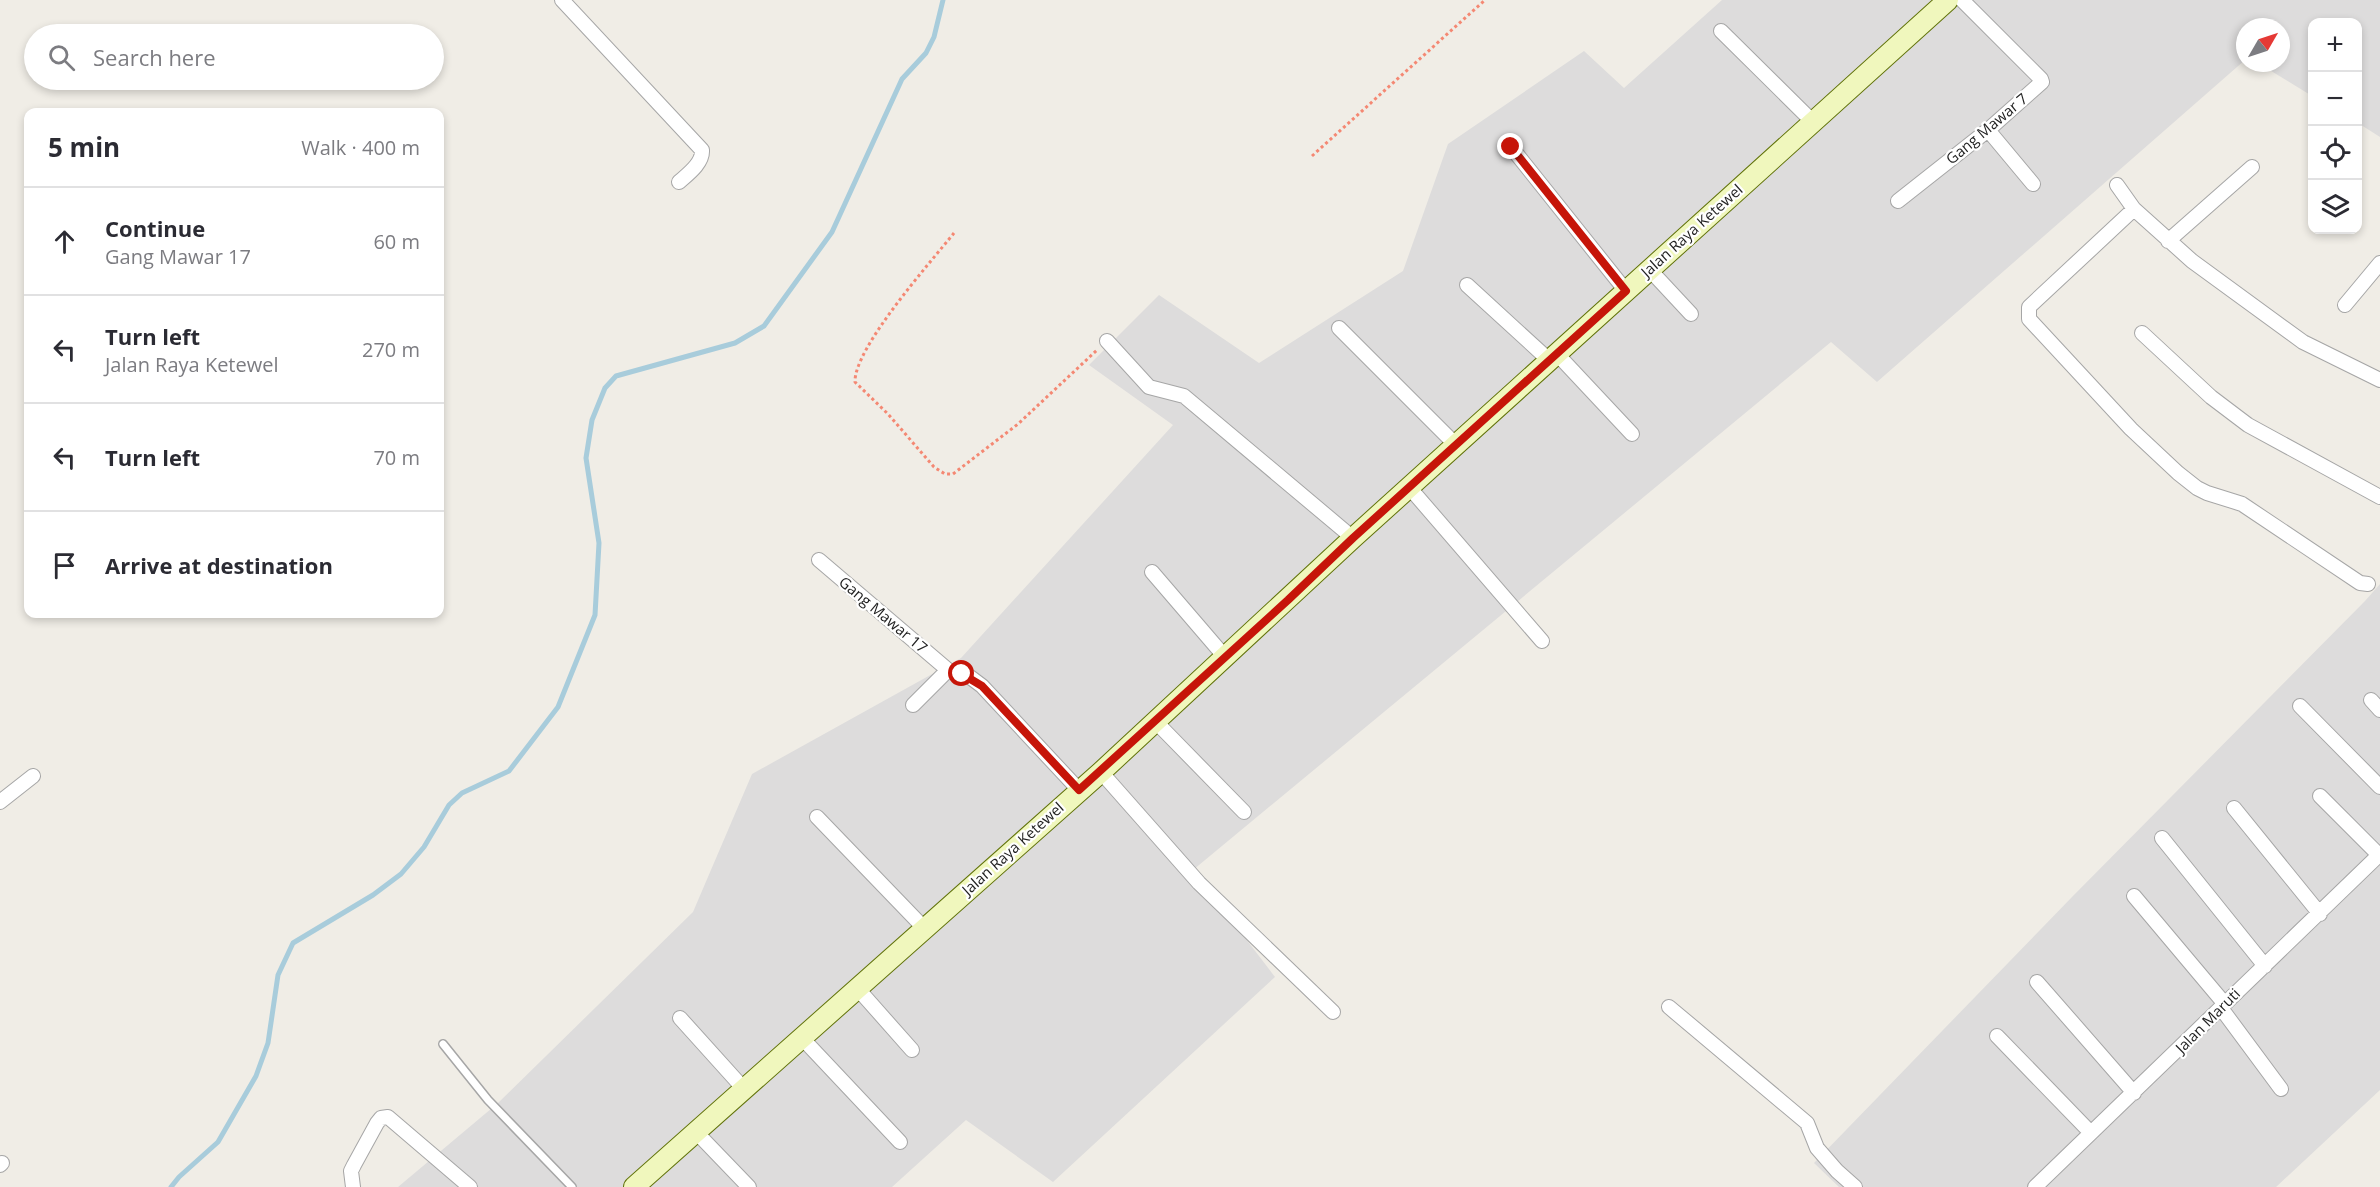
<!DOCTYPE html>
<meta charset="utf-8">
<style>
:root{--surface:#fff;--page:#f2f2f3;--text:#2b2b33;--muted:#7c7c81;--line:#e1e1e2}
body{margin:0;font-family:"Open Sans",sans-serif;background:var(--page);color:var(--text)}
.controls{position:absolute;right:18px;top:18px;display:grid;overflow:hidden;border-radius:12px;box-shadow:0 3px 9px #0003}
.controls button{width:54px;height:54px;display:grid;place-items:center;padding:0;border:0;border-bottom:2px solid var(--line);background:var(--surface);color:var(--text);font:30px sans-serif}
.compass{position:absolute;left:2236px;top:18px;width:54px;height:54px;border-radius:50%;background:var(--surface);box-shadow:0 3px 9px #0003;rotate:51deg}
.stop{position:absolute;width:18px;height:18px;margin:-14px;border:4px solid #c61509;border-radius:50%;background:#fff}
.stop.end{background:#c61509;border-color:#fff;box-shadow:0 2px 6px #0008}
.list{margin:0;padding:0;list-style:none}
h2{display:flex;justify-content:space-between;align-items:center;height:78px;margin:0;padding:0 24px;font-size:26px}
h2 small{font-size:20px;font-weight:400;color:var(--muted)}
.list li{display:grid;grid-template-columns:39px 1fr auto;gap:18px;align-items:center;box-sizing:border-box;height:108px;padding:0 24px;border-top:2px solid var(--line)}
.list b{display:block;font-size:22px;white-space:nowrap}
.list p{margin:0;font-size:20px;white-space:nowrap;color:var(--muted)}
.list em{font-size:20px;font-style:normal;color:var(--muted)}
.icon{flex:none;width:33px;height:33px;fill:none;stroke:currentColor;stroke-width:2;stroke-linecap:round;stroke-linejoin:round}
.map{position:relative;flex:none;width:2380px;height:1187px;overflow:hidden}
.search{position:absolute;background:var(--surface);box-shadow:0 3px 9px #0003;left:24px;top:24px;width:420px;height:66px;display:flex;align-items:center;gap:15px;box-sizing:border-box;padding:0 21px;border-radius:33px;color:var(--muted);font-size:22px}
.panel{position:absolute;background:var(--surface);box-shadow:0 3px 9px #0003;left:24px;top:108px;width:420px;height:510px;border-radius:12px}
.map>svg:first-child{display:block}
.residential{fill:#dddcdc}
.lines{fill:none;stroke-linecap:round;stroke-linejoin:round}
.stream{stroke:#a8ccdb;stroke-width:5}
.service-casing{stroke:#a6a6a6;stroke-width:10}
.minor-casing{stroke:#a6a6a6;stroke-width:16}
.secondary-casing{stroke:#61730a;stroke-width:22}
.path{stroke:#f48873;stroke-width:3;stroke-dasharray:3 3;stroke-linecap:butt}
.service{stroke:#fff;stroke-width:7}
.minor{stroke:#fff;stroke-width:14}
.secondary{stroke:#f0f7bd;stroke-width:20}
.route{stroke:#c61509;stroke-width:8}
.labels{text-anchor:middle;stroke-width:4.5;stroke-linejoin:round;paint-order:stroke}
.street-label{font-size:15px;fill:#1f1f1f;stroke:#fff}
</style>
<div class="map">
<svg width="2380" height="1187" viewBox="0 0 2380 1187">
<rect width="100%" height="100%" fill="#f0ede6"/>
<!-- residential -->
<path class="residential" d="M 1722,0 L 2380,0 L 2380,137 L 2358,123 L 2358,22 L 2312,22 L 2312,96 L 2258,63 L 2281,63 L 2281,27 L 2245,27 L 2245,60 L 1877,382 L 1831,342 L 1193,870 L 1275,977 L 1053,1182 L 966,1120 L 892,1187 L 398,1187 L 498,1103 L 693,912 L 752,774 L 961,658 L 1173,425 L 1089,365 L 1159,295 L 1259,363 L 1403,271 L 1448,144 L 1584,51 L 1624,88 Z
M 2380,584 L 2380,1090 L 2276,1187 L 1839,1187 L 1814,1163 L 2072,897 L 2365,601 Z"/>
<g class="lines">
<!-- stream -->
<path class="stream" d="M 171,1187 L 179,1177 L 218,1142 L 256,1076 L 268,1043 L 278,975 L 293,943 L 373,895 L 401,874 L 424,847 L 449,805 L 462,793 L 509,771 L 558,707 L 595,615 L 599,543 L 586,458 L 592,420 L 605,388 L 616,376 L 735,343 L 764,326 L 832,232 L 902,79 L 926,53 L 934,37 L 943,0"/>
<defs>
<path id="service" d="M 443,1044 L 488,1100 L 572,1187"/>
<path id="minor" d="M 562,0 L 702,150 C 703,163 688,174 679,182
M 1721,31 L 1812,121
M 1988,130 L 2033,184
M 1511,147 L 1626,291
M 2117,185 L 2134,209 L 2192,261 L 2303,342 L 2380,380
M 1898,201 L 1988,130 L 2042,82 L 2041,79 L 1962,0
M 2134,209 L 2029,307 L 2029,319 L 2131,429 L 2178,473 L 2197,488 L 2207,493 L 2242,504 L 2360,583 L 2368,584
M 2168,241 L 2252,167
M 1650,270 L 1691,314
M 1467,285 L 1550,361
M 2345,305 L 2380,263
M 1339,328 L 1456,445
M 2142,333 L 2211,397 L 2248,425 L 2380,497
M 1107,341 L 1149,387 L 1184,396 L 1353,538
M 1557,354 L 1632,434
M 1409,487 L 1542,641
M 819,560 L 948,670 L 970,677 L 982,686 L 1079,790
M 1152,572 L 1225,657
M 2371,700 L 2380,710
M 913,705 L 948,670
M 2300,706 L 2380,787
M 1155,721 L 1244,812
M 1101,772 L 1199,883 L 1333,1012
M 2320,796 L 2379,855
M 0,802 L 33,776
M 2234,808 L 2320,914
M 817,817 L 925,929
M 2162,838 L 2265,966
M 2134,896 L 2224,1003
M 2037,982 L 2134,1093
M 858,989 L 912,1050
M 1669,1007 L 1807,1123 L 1817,1148 L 1837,1171 L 1855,1187
M 2221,1008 L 2281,1089
M 680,1018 L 744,1089
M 1997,1036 L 2091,1133
M 802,1038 L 900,1142
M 696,1132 L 749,1187
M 0,1165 L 2,1163
M 353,1187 L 351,1171 L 354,1165 L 377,1123 L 381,1118 L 388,1117 L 470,1187
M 2035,1187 L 2380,854"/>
<path id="secondary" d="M 634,1187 L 1101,772 L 1353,538 L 1948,0"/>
</defs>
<!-- service casing -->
<use href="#service" class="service-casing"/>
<!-- minor casing -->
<use href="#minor" class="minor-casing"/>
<!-- secondary casing -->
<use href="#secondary" class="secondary-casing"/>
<!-- path -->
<path class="path" d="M 1312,156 L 1485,0
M 954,233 C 930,263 854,348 855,382 L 888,414 L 934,467 L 945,474 L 953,474 L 1018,424 L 1097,350"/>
<!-- service -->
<use href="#service" class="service"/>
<!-- minor -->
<use href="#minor" class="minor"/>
<!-- secondary -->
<use href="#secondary" class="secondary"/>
</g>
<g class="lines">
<!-- route -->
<path class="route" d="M 962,674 L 982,686 L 1079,790 L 1288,600 L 1353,538 L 1626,291 L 1511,147"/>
</g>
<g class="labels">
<!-- street labels -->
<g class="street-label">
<text transform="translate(1987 129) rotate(-40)" y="5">Gang Mawar 7</text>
<text transform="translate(1692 231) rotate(-42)" y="5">Jalan Raya Ketewel</text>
<text transform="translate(883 615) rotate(40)" y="5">Gang Mawar 17</text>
<text transform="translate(1013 849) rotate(-42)" y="5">Jalan Raya Ketewel</text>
<text transform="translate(2208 1021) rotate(-45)" y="5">Jalan Maruti</text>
</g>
</g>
</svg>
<div class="controls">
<button>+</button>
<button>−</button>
<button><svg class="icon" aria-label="locate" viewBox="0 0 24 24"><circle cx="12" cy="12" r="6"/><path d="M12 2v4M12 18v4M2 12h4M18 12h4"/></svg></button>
<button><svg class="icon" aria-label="layers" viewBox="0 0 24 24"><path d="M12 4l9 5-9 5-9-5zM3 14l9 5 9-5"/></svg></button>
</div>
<svg class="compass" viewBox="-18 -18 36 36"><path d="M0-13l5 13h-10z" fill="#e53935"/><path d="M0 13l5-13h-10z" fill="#7c7c81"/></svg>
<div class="stop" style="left:962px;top:674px"></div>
<div class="stop end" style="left:1511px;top:147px"></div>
<div class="search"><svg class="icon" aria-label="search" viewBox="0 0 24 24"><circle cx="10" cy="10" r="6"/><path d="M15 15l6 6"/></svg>Search here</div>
<section class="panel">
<h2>5 min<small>Walk · 400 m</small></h2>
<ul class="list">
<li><svg class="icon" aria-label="ahead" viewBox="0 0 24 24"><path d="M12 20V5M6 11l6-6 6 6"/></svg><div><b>Continue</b><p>Gang Mawar 17</p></div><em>60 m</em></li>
<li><svg class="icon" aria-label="left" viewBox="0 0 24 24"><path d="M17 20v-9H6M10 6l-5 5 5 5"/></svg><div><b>Turn left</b><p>Jalan Raya Ketewel</p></div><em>270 m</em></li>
<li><svg class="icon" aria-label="left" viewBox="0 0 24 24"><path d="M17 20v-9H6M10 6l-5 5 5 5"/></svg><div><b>Turn left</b></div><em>70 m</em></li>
<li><svg class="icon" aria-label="arrive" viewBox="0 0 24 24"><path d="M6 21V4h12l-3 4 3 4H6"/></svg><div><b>Arrive at destination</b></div></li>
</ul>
</section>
</div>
